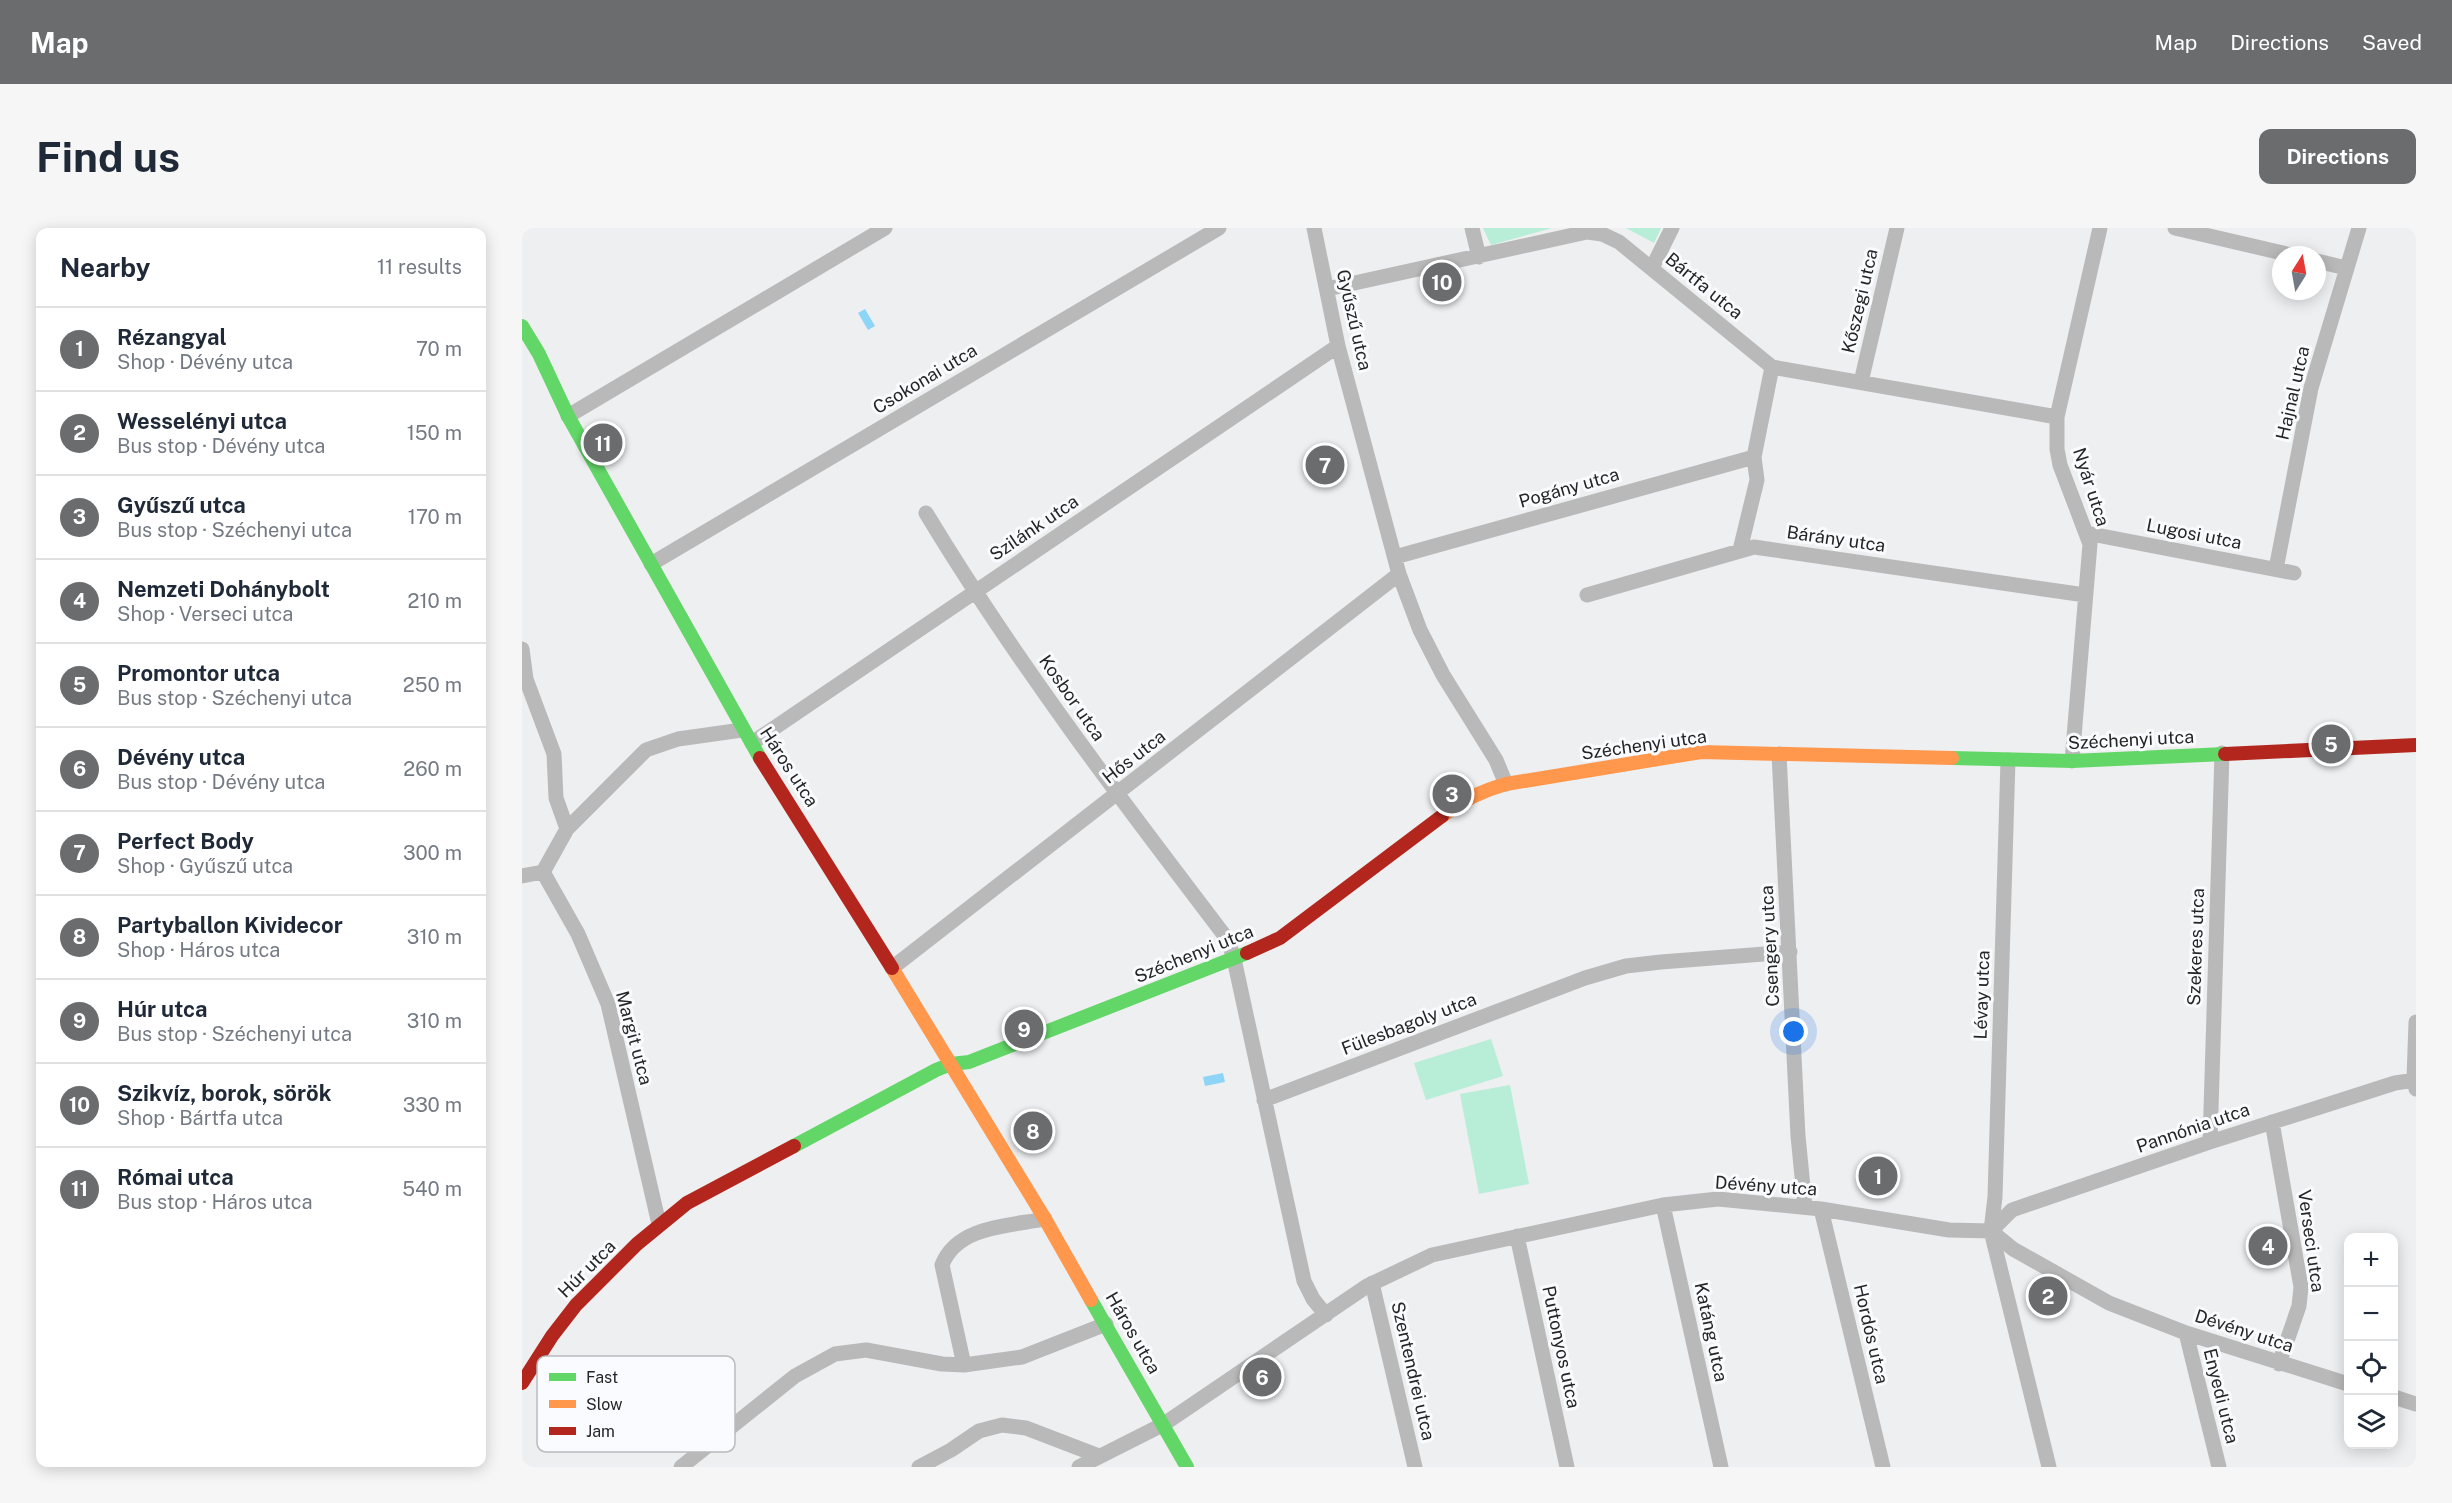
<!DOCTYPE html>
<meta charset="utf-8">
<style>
:root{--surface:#fff;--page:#f6f6f7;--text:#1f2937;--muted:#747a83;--line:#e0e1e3;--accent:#6b6c6d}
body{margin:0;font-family:"Public Sans",sans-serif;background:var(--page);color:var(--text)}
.controls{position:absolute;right:18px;bottom:18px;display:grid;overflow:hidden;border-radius:12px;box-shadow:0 3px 15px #0003}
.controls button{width:54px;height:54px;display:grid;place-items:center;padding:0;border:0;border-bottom:2px solid var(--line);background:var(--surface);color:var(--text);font:30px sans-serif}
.compass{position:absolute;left:1750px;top:18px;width:54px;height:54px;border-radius:50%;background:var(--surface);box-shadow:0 3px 15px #0003;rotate:11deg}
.you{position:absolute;left:1272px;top:804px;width:21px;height:21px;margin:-15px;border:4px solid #fff;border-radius:50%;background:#1a73e8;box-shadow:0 0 0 9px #1a73e833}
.badge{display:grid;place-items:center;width:39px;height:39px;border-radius:50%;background:var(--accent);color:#fff;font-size:20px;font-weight:700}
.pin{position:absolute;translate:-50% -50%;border:3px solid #fff;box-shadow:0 2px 6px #0006}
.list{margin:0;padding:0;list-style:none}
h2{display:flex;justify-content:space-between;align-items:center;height:78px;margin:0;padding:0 24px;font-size:26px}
h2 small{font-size:20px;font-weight:400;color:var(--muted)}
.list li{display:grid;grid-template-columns:39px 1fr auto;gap:18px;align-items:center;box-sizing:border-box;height:84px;padding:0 24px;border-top:2px solid var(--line)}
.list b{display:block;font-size:22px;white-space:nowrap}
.list p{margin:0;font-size:20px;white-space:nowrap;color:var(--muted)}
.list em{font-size:20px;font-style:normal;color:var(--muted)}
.icon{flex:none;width:33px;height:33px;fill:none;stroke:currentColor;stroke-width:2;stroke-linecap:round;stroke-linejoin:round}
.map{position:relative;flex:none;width:1894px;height:1239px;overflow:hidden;border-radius:12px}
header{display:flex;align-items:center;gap:36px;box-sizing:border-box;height:84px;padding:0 30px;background:var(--accent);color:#fff}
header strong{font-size:28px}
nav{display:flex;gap:33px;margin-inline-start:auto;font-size:21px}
.intro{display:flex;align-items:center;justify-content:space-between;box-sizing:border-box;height:144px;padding:0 36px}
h1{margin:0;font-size:42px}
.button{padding:15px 27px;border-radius:12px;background:var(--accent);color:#fff;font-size:21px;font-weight:700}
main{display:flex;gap:36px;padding:0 36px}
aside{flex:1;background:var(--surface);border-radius:12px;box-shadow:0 3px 15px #0003}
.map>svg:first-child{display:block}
.green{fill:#b8edd7}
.water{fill:#8dd5f6}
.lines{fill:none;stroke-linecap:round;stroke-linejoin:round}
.street{stroke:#bab9ba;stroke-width:15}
.fast{stroke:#63d668;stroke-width:14}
.slow{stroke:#ff974d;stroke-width:14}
.jam{stroke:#b3261e;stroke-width:14}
.labels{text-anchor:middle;stroke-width:6;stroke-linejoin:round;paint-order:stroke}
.street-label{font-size:18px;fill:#252526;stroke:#fafbff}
.key{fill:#fafbff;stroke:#babbbe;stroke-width:1.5}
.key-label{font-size:16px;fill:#252526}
</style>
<header>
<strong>Map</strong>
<nav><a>Map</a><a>Directions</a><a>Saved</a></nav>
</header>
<div class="intro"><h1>Find us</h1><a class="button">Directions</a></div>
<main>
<aside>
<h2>Nearby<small>11 results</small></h2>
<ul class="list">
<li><span class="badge">1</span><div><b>Rézangyal</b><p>Shop · Dévény utca</p></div><em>70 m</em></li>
<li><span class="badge">2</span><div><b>Wesselényi utca</b><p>Bus stop · Dévény utca</p></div><em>150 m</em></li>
<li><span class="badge">3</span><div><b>Gyűszű utca</b><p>Bus stop · Széchenyi utca</p></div><em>170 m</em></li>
<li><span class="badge">4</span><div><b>Nemzeti Dohánybolt</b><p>Shop · Verseci utca</p></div><em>210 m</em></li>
<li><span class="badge">5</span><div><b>Promontor utca</b><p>Bus stop · Széchenyi utca</p></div><em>250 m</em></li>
<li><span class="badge">6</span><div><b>Dévény utca</b><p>Bus stop · Dévény utca</p></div><em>260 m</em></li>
<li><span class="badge">7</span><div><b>Perfect Body</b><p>Shop · Gyűszű utca</p></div><em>300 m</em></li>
<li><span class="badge">8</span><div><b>Partyballon Kividecor</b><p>Shop · Háros utca</p></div><em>310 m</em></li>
<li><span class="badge">9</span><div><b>Húr utca</b><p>Bus stop · Széchenyi utca</p></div><em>310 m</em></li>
<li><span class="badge">10</span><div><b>Szikvíz, borok, sörök</b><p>Shop · Bártfa utca</p></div><em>330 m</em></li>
<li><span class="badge">11</span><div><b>Római utca</b><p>Bus stop · Háros utca</p></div><em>540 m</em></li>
</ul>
</aside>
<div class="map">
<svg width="1894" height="1239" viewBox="0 0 1894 1239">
<rect width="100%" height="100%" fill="#eeeff0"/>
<!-- green -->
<path class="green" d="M 961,0 L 1030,0 L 969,17 Z
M 1104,0 L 1139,0 L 1132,15 Z
M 969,811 L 981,848 L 904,872 L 892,835 Z
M 988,857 L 1007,956 L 957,966 L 938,866 Z"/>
<!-- water -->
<path class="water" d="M 343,81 L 353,98 L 346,102 L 336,85 Z
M 701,845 L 703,854 L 683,858 L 681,849 Z"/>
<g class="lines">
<!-- street -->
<path class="street" d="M 792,0 L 816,118 L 877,346 L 898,402 L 921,447 L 974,532 L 984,556
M 950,0 L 957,29
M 1653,0 L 1769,27
M 1795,33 L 1824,40
M 1130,40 L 1150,0
M 805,61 L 1065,4 L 1080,6 L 1097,14 L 1250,139 L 1535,189
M 1339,154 L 1375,0
M 46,188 L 363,0
M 404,285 C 494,434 600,573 706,712 L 712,731 L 782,1053 L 791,1071 L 804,1087
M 1564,305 L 1772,345
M 1218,322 L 1235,252 L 1232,229 L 1250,139
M 873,329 L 1232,229
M 129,336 L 697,0
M 1754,341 L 1789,160 L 1837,0
M 1065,367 L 1232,319 L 1563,367
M 0,421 L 4,451 L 32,526 L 34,570 L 45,601
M 230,515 L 816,118
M 1257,526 L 1276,908 L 1283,979
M 1486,532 L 1473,969 L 1469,1003 L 1527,1239
M 1550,533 L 1568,316 L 1538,237 L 1535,221 L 1535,189 L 1578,0
M 21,644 L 56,706 L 86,776 L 137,996
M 21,644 L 45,601 L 124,522 L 156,511 L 220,502
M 0,648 L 21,644
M 370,740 L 877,346
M 1894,794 L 1892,851 L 1894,861
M 742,872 L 1063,750 L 1104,738 L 1139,734 L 1268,724
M 1750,894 L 1779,1059 L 1777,1078 L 1757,1136
M 1688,914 L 1700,525
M 1141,977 L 1199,1239
M 1299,981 L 1361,1239
M 1469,1003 L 1490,982 L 1688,914 L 1873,855 L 1894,852
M 995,1008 L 1045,1239
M 850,1055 L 893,1239
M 1664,1105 L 1697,1239
M 442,1137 L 420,1037 C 435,998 487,998 523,991
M 1872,1169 L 1894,1176
M 159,1239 L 273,1148 L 313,1126 L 344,1122 L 420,1136 L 442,1137 L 500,1129 L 584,1096
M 397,1239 L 429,1222 L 457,1203 L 480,1197 L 504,1200 L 577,1228
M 557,1239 L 642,1196 L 845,1058 L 910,1027 L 1141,977 L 1196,971 L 1299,981 L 1427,1002 L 1469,1003 L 1491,1021 L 1587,1075 L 1664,1105 L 1826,1156"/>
<!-- fast -->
<path class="fast" d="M 0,98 L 17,126 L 46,188 L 238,530
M 1430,530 L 1550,533 L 1703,526
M 272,918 L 414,842 L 429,836 L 447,834 L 725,725
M 569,1072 L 665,1239"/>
<!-- slow -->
<path class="slow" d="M 920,588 C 940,572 959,563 984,556 L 1179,524 L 1430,530
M 370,740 L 523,991 L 569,1072"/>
<!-- jam -->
<path class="jam" d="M 1703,526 L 1894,517
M 238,530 L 370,740
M 725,725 L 758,710 L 920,588
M 0,1155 L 30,1108 L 54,1077 L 115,1016 L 165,975 L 272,918"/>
</g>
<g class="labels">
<!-- street labels -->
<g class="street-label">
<text transform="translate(1182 58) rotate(39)" y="6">Bártfa utca</text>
<text transform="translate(1338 73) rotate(-77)" y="6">Kőszegi utca</text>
<text transform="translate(832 92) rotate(77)" y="6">Gyűszű utca</text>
<text transform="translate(403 151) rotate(-31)" y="6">Csokonai utca</text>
<text transform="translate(1771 165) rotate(-77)" y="6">Hajnal utca</text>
<text transform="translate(1569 259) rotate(72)" y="6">Nyár utca</text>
<text transform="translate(1047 260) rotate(-16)" y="6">Pogány utca</text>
<text transform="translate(512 300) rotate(-34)" y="6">Szilánk utca</text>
<text transform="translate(1672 306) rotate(11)" y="6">Lugosi utca</text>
<text transform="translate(1314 311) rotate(8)" y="6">Bárány utca</text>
<text transform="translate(550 470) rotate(55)" y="6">Kosbor utca</text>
<text transform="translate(1609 512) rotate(-3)" y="6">Széchenyi utca</text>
<text transform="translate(1122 517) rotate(-8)" y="6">Széchenyi utca</text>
<text transform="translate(612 529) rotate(-38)" y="6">Hős utca</text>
<text transform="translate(267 539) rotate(57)" y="6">Háros utca</text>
<text transform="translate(1248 718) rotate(-93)" y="6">Csengery utca</text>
<text transform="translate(1674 719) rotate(-88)" y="6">Szekeres utca</text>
<text transform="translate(672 726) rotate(-22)" y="6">Széchenyi utca</text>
<text transform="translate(1460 767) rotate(-88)" y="6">Lévay utca</text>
<text transform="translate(887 796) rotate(-21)" y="6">Fülesbagoly utca</text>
<text transform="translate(112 810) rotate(75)" y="6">Margit utca</text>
<text transform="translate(1671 900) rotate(-19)" y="6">Pannónia utca</text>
<text transform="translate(1244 958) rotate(4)" y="6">Dévény utca</text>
<text transform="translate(1789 1013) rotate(82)" y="6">Verseci utca</text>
<text transform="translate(65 1041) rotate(-45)" y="6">Húr utca</text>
<text transform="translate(1722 1103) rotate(18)" y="6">Dévény utca</text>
<text transform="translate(1189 1104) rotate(78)" y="6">Katáng utca</text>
<text transform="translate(611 1105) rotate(60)" y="6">Háros utca</text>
<text transform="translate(1349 1106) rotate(77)" y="6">Hordós utca</text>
<text transform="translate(1039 1119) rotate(78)" y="6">Puttonyos utca</text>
<text transform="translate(891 1143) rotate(77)" y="6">Szentendrei utca</text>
<text transform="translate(1699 1168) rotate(76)" y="6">Enyedi utca</text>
</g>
</g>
<!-- legend -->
<rect x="15" y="1128" width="198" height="96" rx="9" class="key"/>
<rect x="27" y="1145" width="27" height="8" fill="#63d668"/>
<rect x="27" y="1172" width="27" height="8" fill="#ff974d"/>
<rect x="27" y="1199" width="27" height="8" fill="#b3261e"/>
<g class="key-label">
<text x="64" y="1155">Fast</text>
<text x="64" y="1182">Slow</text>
<text x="64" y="1209">Jam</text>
</g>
</svg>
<div class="controls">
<button>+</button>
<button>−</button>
<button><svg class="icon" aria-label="locate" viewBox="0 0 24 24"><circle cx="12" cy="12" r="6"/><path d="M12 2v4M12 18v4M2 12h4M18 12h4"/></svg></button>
<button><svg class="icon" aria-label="layers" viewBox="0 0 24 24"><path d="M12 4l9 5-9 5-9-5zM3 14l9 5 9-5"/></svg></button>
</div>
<svg class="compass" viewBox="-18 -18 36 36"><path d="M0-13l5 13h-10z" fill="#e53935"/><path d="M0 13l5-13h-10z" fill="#747a83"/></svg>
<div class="you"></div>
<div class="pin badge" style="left:1356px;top:948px">1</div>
<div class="pin badge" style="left:1526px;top:1068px">2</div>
<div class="pin badge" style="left:930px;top:566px">3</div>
<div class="pin badge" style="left:1746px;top:1018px">4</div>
<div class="pin badge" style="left:1809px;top:516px">5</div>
<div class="pin badge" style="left:740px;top:1149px">6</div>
<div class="pin badge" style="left:803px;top:237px">7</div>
<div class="pin badge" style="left:511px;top:903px">8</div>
<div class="pin badge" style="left:502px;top:801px">9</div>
<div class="pin badge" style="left:920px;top:54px">10</div>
<div class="pin badge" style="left:81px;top:215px">11</div>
</div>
</main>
